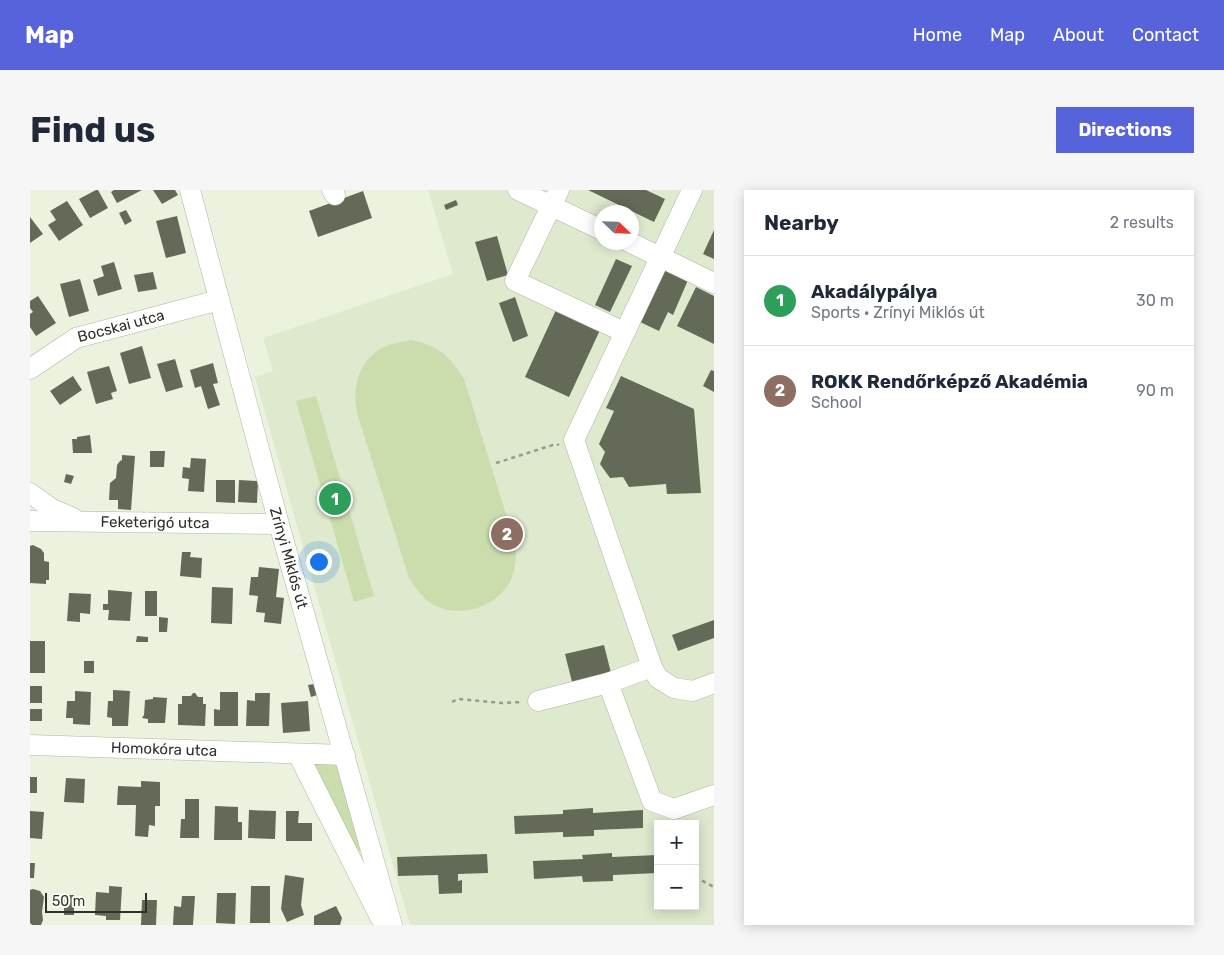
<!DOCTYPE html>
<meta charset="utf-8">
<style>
:root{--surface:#fff;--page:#f6f6f7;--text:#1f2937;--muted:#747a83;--line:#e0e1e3;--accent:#5763da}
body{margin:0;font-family:Rubik,sans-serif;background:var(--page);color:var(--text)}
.controls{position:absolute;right:15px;bottom:15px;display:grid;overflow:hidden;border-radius:0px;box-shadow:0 2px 12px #0003}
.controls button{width:45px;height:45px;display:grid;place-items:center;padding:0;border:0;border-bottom:1px solid var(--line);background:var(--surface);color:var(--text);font:25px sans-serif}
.compass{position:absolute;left:564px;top:15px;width:45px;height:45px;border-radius:50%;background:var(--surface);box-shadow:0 2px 12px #0003;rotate:113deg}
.scale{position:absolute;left:15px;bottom:12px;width:102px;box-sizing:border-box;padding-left:5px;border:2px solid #2e3129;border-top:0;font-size:14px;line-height:18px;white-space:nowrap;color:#2e3129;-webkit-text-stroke:4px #fafef2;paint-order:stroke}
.you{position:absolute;left:288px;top:371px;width:18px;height:18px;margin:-12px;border:4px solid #fff;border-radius:50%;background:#1a73e8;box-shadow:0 0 0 8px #1a73e833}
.badge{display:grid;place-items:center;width:32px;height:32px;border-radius:50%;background:var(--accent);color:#fff;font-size:16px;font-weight:700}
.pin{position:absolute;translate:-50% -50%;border:2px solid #fff;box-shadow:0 1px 5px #0006}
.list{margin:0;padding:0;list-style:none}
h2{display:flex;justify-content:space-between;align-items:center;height:65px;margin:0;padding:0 20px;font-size:21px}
h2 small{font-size:16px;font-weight:400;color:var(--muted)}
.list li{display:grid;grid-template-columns:32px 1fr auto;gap:15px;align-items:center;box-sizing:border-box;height:90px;padding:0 20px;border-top:1px solid var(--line)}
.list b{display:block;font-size:19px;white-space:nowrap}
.list p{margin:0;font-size:16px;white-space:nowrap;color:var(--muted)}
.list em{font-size:16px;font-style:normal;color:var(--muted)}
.map{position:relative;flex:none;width:684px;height:735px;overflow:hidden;border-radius:0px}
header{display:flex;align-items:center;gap:30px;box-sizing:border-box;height:70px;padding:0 25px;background:var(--accent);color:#fff}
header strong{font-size:24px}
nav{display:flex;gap:28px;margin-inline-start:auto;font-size:18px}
.intro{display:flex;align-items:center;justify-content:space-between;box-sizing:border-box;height:120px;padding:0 30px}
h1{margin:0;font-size:35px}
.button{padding:12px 22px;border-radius:0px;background:var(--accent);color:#fff;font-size:18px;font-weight:700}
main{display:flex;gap:30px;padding:0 30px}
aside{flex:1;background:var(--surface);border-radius:0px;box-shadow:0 2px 12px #0003}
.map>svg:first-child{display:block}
.built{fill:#dee9ce;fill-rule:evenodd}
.green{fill:#cbddad}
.building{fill:#636a58}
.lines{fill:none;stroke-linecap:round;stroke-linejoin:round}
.minor-casing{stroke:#afb6a3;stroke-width:21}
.path{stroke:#969c8d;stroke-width:2.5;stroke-dasharray:4 4;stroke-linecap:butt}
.minor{stroke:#fff;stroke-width:20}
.labels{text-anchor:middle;stroke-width:5;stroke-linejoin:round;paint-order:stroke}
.street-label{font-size:15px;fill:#2e3129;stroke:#fafef2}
</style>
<header>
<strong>Map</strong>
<nav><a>Home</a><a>Map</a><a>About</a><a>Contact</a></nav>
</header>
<div class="intro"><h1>Find us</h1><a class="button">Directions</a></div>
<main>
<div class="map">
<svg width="684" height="735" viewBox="0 0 684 735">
<rect width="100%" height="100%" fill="#ebf3de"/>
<!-- built -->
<path class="built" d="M 398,0 L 684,0 L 684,735 L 380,735 L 225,187 L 243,181 L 233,148 L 423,84 ZM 572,22 L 602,22 L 602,52 L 572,52 ZM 628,634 L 665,634 L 665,716 L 628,716 Z"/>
<!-- green -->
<path class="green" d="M 381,150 C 409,156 419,165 434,189 L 486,356 C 486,367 486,377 482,387 C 469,418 427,431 399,412 C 390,405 385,397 379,388 L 327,223 C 322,199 328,173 350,159 C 359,154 371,152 381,150 Z
M 286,206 L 344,406 L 324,412 L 266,211 Z
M 313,572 L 337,661 L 323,661 L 282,573 Z"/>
<!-- building -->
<path class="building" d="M 66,0 L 68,0 L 78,18 L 60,28 L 49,9 Z
M 84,0 L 112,0 L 87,13 L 81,2 Z
M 123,0 L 145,0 L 148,5 L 132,14 Z
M 558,0 L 616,0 L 635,9 L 624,32 Z
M 333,1 L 342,28 L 288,47 L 279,21 Z
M 426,10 L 428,15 L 416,20 L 414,15 Z
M 37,11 L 53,35 L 29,51 L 18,35 L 26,30 L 20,21 Z
M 96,20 L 102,31 L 95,35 L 89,23 Z
M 147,26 L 156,63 L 136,68 L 126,31 Z
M 0,27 L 13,44 L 0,53 Z
M 684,40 L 684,69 L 673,64 Z
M 467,46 L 478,85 L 457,91 L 445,52 Z
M 586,69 L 602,76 L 580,122 L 565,115 Z
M 84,72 L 92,99 L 68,106 L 63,90 L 74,86 L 71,76 Z
M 634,79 L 658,90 L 643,125 L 638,122 L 629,141 L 610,132 Z
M 123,82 L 127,99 L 108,102 L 104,85 Z
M 50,89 L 59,121 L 39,127 L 30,94 Z
M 666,97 L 684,106 L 684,154 L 647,136 Z
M 8,106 L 26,133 L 6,146 L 0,137 L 0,124 L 3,122 L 0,118 L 0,111 Z
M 485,107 L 498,146 L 483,152 L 469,113 Z
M 526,120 L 570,140 L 539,207 L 495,187 Z
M 112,156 L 121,188 L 99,194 L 90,163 Z
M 145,169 L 153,197 L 136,202 L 127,174 Z
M 183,173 L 188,193 L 183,194 L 190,215 L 178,219 L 171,196 L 165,198 L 160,180 Z
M 79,176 L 87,201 L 81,203 L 83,209 L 66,214 L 57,182 Z
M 681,180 L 684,181 L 684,202 L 673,196 Z
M 43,186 L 52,200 L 30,215 L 20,201 Z
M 591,186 L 664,219 L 671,303 L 637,304 L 636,294 L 599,297 L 593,287 L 580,288 L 570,274 L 575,262 L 569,254 L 584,221 L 576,218 Z
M 60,245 L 62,263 L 43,263 L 42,249 L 47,249 L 47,247 Z
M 120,261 L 135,261 L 134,277 L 120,277 Z
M 92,265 L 105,266 L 101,320 L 88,319 L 88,310 L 79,310 L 80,293 L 86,288 L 87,275 L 90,271 L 92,270 Z
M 161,268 L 176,269 L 174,302 L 158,301 L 159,289 L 152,288 L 153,277 L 160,278 Z
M 36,284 L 44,286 L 41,294 L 34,292 Z
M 186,290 L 205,290 L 205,313 L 186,312 Z
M 209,290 L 228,291 L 227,313 L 208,312 Z
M 3,355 L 11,359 L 14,363 L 14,371 L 19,372 L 19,390 L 16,390 L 16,394 L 0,393 L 0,356 Z
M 152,362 L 161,362 L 160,367 L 172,368 L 171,388 L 150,386 Z
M 229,377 L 249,379 L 246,407 L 254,408 L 251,434 L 234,432 L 235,423 L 226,422 L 228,406 L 219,405 L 221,387 L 228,387 Z
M 182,397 L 203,398 L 202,434 L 181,433 Z
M 78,400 L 102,402 L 100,431 L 78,430 L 79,420 L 73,420 L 73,414 L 78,414 Z
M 115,401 L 127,401 L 127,426 L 115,426 Z
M 39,403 L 61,404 L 60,424 L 50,423 L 50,432 L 37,431 Z
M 129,427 L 138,428 L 137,442 L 129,442 Z
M 684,430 L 684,448 L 648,461 L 642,445 Z
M 107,446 L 118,447 L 118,452 L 106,452 Z
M 0,451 L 15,451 L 15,483 L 0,483 Z
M 574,455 L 581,483 L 542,492 L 535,464 Z
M 54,471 L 64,471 L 64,483 L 54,483 Z
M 284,494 L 287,505 L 281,507 L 278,495 Z
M 0,496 L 12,496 L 12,513 L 0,513 Z
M 83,500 L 100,501 L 98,536 L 82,536 L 82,528 L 77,527 L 78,511 L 83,511 Z
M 45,501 L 61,502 L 60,535 L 43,534 L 43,528 L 36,528 L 37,511 L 45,511 Z
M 190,502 L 208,502 L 208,536 L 184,536 L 184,519 L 190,520 Z
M 163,503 L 165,503 L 168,507 L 173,507 L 173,514 L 176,514 L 175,536 L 148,535 L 148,514 L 152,514 L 152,506 L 161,506 Z
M 225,503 L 240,503 L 239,536 L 216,536 L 217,510 L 225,511 Z
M 123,507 L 137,508 L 135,533 L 118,533 L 118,529 L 112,528 L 114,525 L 115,510 L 123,509 Z
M 278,511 L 280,541 L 253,543 L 251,513 Z
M 0,519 L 12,519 L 12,531 L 0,531 Z
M 0,587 L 7,587 L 7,603 L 0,603 Z
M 36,588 L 55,589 L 54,613 L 34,612 Z
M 111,591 L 130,592 L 130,616 L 125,616 L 125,636 L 119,635 L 118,647 L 105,646 L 106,615 L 87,615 L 88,596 L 111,597 Z
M 155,609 L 169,609 L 169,648 L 150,648 L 151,629 L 155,629 Z
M 185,616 L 208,617 L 208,632 L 212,632 L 212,650 L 184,650 Z
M 563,618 L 563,623 L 613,620 L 613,638 L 564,640 L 564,646 L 533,647 L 533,642 L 485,644 L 484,626 L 533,624 L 533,620 Z
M 219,620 L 246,621 L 245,649 L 218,648 Z
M 0,621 L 14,622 L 12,649 L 0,648 Z
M 256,621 L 269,621 L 268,633 L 282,633 L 282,651 L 256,651 Z
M 582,663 L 582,667 L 628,665 L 628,683 L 583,685 L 583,691 L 553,692 L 552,686 L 504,689 L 503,671 L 553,669 L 552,665 Z
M 457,664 L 458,683 L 428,684 L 428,691 L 432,690 L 432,703 L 409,704 L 408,685 L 368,686 L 367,667 Z
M 0,673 L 5,673 L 4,688 L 0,688 Z
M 255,685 L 274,688 L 271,715 L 274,725 L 257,732 L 251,719 Z
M 79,696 L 92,697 L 90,730 L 76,730 L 76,726 L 65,725 L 66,702 L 79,703 Z
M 221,696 L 240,696 L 240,733 L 220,733 Z
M 3,699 L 10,701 L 14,707 L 12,722 L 13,730 L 11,735 L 2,735 L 0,733 L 0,700 Z
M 187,703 L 206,703 L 205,734 L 186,733 Z
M 34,705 L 44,705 L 44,725 L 34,725 Z
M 152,706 L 165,706 L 163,735 L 143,735 L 144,716 L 151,717 Z
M 112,710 L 127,710 L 126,735 L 111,735 Z
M 306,716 L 312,728 L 310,735 L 284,735 L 284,726 Z"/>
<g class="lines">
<defs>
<g id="minor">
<path id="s1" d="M 160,0 L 249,334 L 362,735"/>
<path d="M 302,0 L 305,5"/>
<path d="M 488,0 L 572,40"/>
<path d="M 529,0 L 485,91 L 594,142"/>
<path d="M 662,0 L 544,250 L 622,477 L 578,493 L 622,611 L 644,619 L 684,605"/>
<path d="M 599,52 L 684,93"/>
<path id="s2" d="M 0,179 L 46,148 L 189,110"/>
<path d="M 0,303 L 22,319 L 43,328"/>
<path id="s3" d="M 0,331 L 249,334"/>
<path d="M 622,477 L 628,488 L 644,498 L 663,501 L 684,493"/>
<path d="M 508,511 L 578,493"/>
<path id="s4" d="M 0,555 L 315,565"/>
<path d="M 268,564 L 350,727"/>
</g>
</defs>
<!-- minor casing -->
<use href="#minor" class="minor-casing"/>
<!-- path -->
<path class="path" d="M 466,273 L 526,254 L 529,255
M 422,512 L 428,509 L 472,513 L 492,512
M 665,687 L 684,697"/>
<!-- minor -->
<use href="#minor" class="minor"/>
</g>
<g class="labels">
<!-- street labels -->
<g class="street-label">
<text dy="5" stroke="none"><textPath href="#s2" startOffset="102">Bocskai utca</textPath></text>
<text dy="5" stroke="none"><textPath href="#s3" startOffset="125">Feketerigó utca</textPath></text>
<text dy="5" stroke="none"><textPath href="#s1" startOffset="381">Zrínyi Miklós út</textPath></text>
<text dy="5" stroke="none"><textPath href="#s4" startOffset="134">Homokóra utca</textPath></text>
</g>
</g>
</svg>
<div class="controls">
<button>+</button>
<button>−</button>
</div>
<svg class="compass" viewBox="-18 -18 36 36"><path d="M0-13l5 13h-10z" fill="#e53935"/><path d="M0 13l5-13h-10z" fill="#747a83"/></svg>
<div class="scale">50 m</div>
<div class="you"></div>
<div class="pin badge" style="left:305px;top:309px;background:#2e9e5b">1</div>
<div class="pin badge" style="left:477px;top:344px;background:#8d6e63">2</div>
</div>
<aside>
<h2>Nearby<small>2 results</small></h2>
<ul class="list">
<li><span class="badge" style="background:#2e9e5b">1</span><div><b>Akadálypálya</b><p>Sports · Zrínyi Miklós út</p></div><em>30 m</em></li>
<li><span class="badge" style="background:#8d6e63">2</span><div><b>ROKK Rendőrképző Akadémia</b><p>School</p></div><em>90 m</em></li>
</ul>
</aside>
</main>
